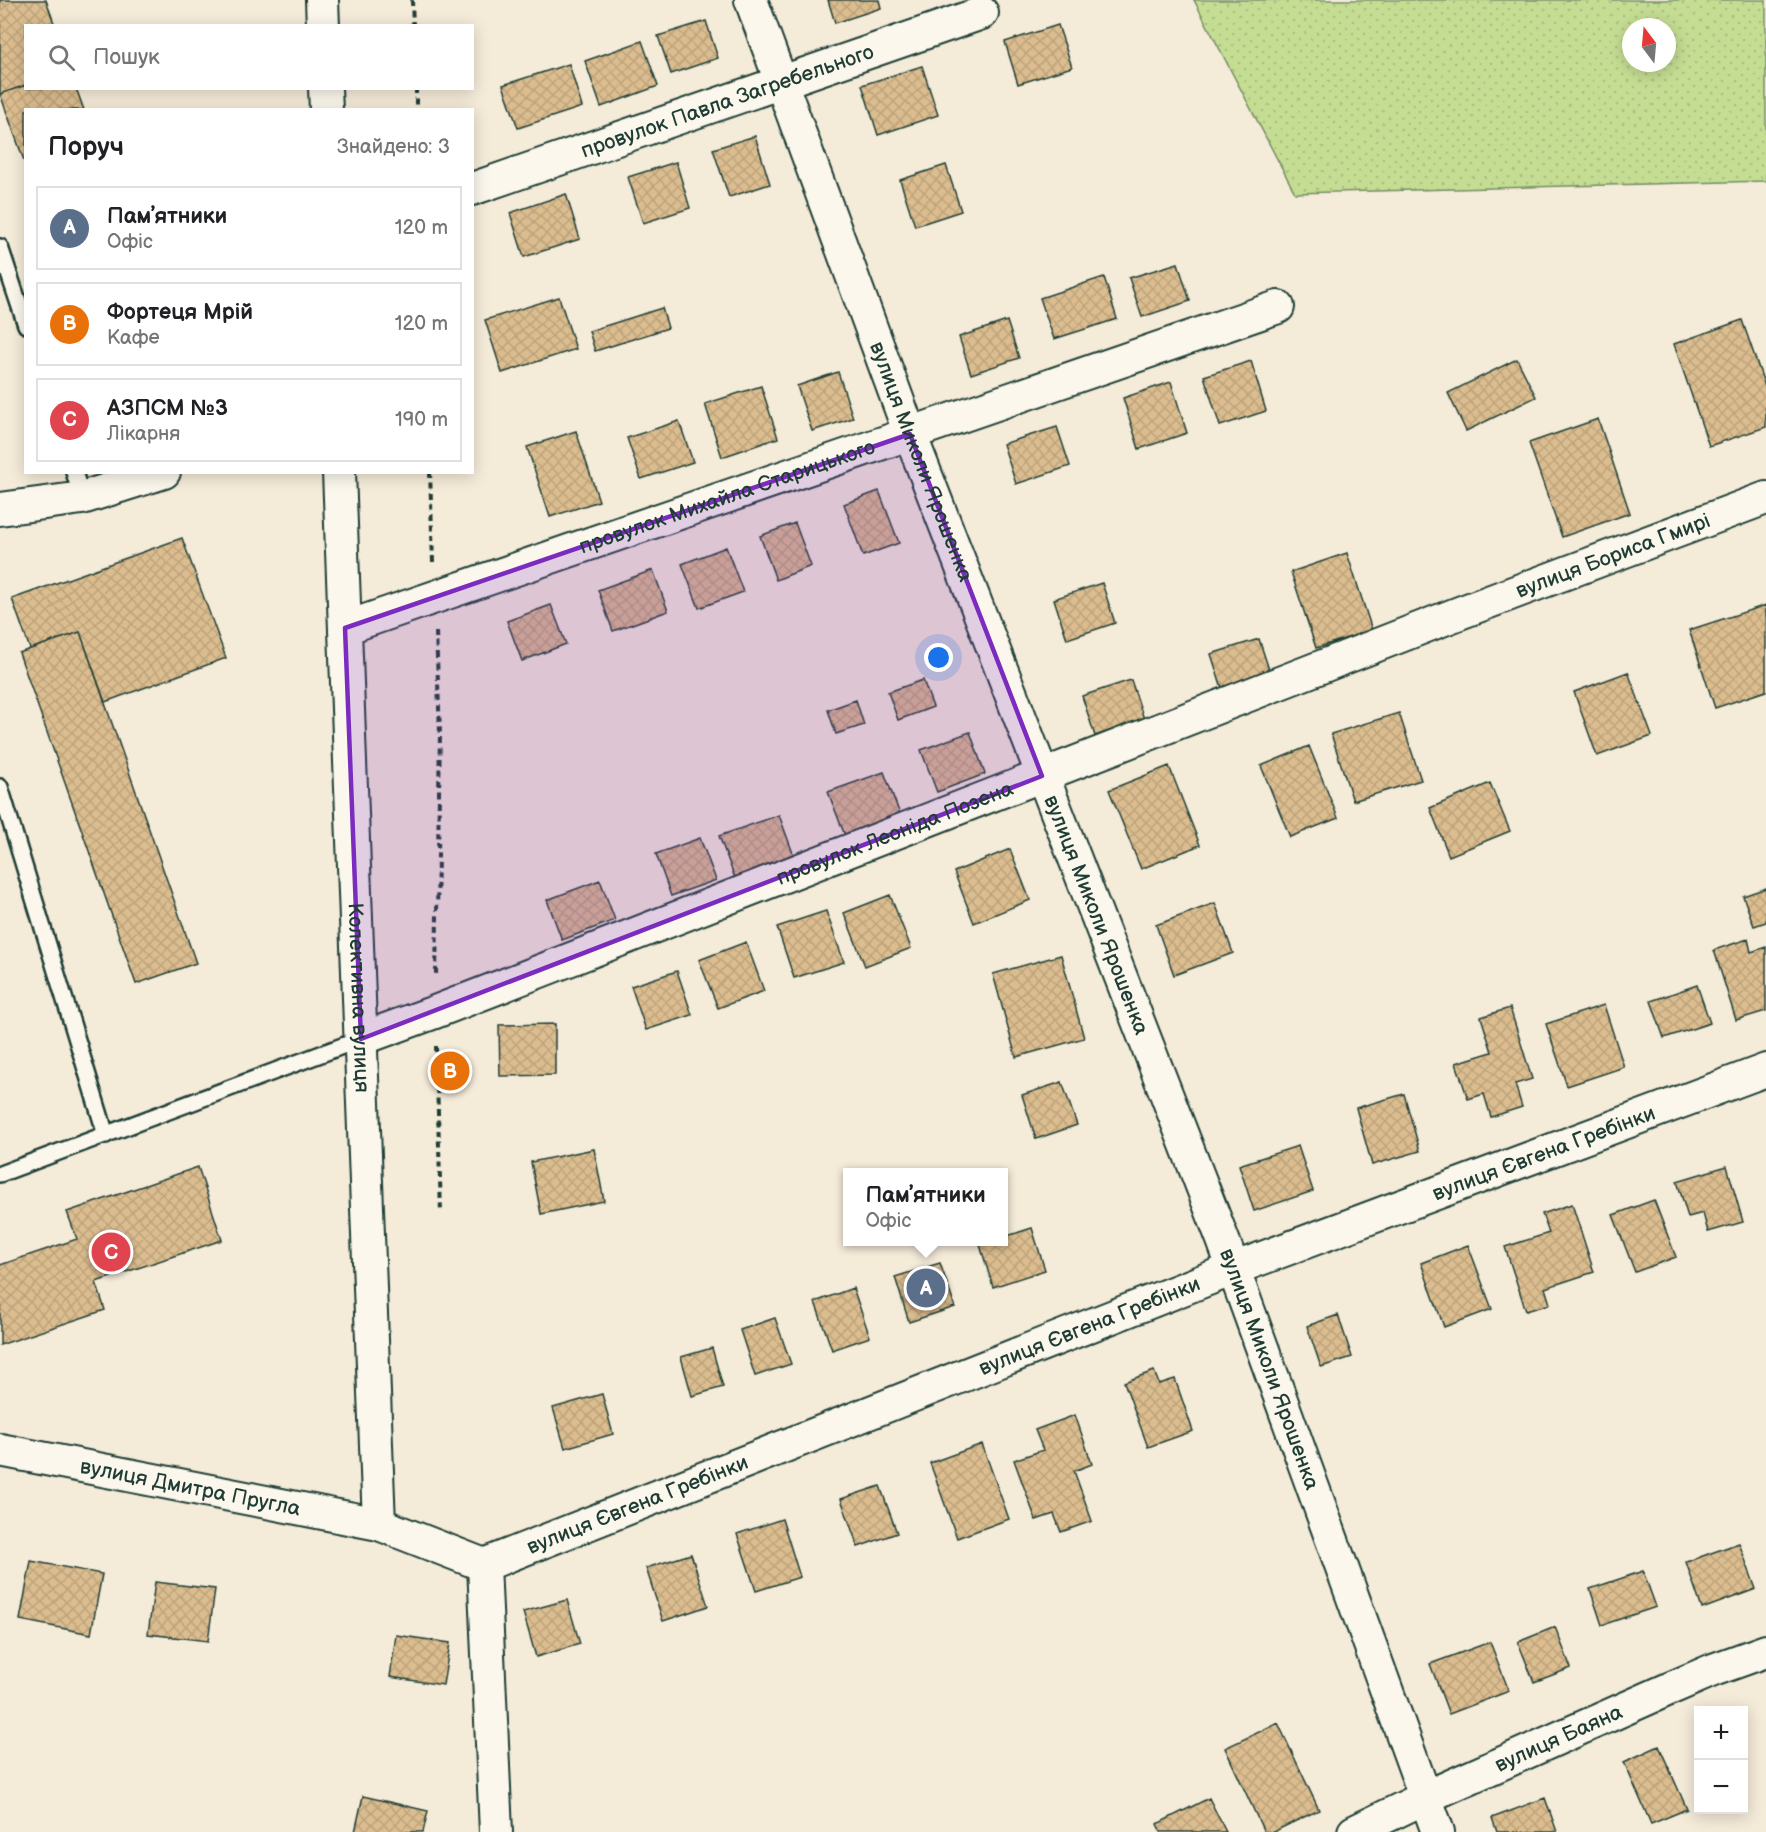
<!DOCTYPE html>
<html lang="uk">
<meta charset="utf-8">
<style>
:root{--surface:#fff;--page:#f6f6f6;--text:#202124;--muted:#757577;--line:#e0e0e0;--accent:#1f3d34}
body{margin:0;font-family:"Balsamiq Sans",sans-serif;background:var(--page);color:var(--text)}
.controls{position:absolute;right:18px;bottom:18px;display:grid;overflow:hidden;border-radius:0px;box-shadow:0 3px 15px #0003}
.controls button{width:54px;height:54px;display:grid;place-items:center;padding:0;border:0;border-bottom:2px solid var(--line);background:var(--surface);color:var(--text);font:30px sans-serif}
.compass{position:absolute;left:1622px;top:18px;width:54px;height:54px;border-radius:50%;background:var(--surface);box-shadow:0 3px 15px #0003;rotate:344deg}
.you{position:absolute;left:939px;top:658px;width:21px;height:21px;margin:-15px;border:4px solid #fff;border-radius:50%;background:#1a73e8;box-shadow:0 0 0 9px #1a73e833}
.badge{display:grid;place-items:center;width:39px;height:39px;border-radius:50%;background:var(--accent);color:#fff;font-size:20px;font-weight:700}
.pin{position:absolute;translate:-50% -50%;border:3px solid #fff;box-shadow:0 2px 6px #0006}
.popup{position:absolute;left:843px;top:1168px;width:165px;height:78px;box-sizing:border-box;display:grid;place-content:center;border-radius:0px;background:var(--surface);filter:drop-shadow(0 2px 4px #0005);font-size:20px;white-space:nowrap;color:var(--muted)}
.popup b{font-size:22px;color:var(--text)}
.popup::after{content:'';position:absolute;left:50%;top:100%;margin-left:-12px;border:12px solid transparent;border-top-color:var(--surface)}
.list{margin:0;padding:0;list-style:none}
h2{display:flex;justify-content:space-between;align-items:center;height:78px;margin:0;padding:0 24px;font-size:26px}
h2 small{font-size:20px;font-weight:400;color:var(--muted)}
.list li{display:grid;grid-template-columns:39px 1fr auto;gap:18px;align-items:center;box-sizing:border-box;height:84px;margin:0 12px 12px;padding:0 12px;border:2px solid var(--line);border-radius:0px}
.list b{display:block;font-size:22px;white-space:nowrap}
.list p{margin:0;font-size:20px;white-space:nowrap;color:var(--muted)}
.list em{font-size:20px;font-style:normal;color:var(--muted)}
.icon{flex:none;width:33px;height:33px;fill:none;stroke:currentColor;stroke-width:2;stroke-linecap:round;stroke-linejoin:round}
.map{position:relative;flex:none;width:1766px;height:1832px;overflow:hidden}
.search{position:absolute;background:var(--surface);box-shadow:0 3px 15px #0003;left:24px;top:24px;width:450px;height:66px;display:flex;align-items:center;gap:15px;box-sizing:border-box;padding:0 21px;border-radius:0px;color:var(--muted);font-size:22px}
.panel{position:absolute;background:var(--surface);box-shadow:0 3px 15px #0003;left:24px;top:108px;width:450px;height:366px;border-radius:0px}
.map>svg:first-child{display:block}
.grass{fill:url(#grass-dots);stroke:#728d64;stroke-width:1.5;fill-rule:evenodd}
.building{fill:url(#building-cross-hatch);stroke:#1f3d34;stroke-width:1.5}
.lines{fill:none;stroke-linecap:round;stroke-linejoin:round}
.lane-casing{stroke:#1f3d34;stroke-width:20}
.street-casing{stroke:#1f3d34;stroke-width:36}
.path{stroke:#1f3d34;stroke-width:4;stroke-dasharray:6 4.5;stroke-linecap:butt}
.lane{stroke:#fbf7ec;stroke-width:15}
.street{stroke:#fbf7ec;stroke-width:32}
.marked{fill:#7b2cbf;fill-opacity:0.2;stroke:#7b2cbf;stroke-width:4.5;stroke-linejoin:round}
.labels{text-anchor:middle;stroke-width:4.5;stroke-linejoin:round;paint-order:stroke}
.street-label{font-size:21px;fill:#1f3d34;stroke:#fbf7ec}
</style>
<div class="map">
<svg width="1766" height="1832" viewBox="0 0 1766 1832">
<defs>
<pattern id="grass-dots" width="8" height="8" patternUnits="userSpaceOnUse" patternTransform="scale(1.5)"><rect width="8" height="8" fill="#c5dd93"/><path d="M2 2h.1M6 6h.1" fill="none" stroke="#a9bf7f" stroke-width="1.8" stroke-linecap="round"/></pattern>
<pattern id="building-cross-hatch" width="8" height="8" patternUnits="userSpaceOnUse" patternTransform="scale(1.5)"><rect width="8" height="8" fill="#dcbd8f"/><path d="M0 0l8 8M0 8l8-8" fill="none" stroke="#bca37c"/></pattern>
</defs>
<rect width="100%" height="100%" fill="#f5ebd9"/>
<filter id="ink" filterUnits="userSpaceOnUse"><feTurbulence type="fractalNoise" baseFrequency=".0167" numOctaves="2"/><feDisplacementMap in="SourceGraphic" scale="12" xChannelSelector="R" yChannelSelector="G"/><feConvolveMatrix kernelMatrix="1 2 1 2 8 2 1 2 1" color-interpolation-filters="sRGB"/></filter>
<g filter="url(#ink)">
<!-- grass -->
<path class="grass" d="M 1194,0 L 1766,0 L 1766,181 L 1295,193 ZM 1631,27 L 1667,27 L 1667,63 L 1631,63 Z"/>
<!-- building -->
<path class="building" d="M 0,0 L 46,0 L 55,26 L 26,26 L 26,85 L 0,94 Z
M 828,0 L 879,0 L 881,8 L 835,23 Z
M 706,21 L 718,58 L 671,74 L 658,36 Z
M 1058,25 L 1072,67 L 1018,84 L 1005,42 Z
M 642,41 L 658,86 L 601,107 L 585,61 Z
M 569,64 L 582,107 L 518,128 L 503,85 Z
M 922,66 L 938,115 L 878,135 L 862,85 Z
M 26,85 L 26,88 L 76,88 L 84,110 L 26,110 L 26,166 L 0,94 Z
M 755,136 L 770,184 L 729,197 L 713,149 Z
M 676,162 L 690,208 L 643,223 L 628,177 Z
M 946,165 L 961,211 L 915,226 L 900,180 Z
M 566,194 L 580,239 L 524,257 L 510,213 Z
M 1178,263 L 1190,301 L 1142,317 L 1129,278 Z
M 1104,277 L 1117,319 L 1054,339 L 1040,298 Z
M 559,297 L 576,349 L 502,373 L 485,320 Z
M 662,308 L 668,328 L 595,351 L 589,331 Z
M 1742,320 L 1766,389 L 1766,427 L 1709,446 L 1674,344 Z
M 1007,321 L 1019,358 L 971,374 L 959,337 Z
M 1517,359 L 1536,397 L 1466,431 L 1448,393 Z
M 1251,361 L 1266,411 L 1220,426 L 1204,376 Z
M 838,372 L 853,418 L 812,431 L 797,386 Z
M 1171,382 L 1187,433 L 1139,449 L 1123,398 Z
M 761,386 L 778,438 L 722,457 L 705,404 Z
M 1598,419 L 1630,513 L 1562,537 L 1529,443 Z
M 679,421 L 693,462 L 641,479 L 627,438 Z
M 1057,427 L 1070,466 L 1016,484 L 1003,444 Z
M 576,431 L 599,501 L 550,517 L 527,447 Z
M 879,491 L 899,543 L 863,556 L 844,504 Z
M 795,523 L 811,566 L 776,580 L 760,536 Z
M 182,538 L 226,658 L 105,702 L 80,632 L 30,649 L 12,599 Z
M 726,547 L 743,592 L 699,608 L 682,564 Z
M 1347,553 L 1372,630 L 1316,648 L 1291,572 Z
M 653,570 L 668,611 L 613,631 L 598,590 Z
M 1102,583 L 1115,623 L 1067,639 L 1054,599 Z
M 551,605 L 566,644 L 522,661 L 507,621 Z
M 1766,605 L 1766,691 L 1715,708 L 1689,630 Z
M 80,632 L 196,963 L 136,984 L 19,653 Z
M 1259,639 L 1271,676 L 1223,691 L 1211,654 Z
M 1628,672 L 1652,736 L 1597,756 L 1574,692 Z
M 923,680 L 933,707 L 898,720 L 888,692 Z
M 1131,680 L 1144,719 L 1095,736 L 1082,696 Z
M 856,700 L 864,725 L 836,734 L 828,710 Z
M 1399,713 L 1421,780 L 1353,801 L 1331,734 Z
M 970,732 L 985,774 L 937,792 L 921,750 Z
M 1309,746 L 1338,818 L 1290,837 L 1261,766 Z
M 1169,766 L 1200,845 L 1141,869 L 1109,790 Z
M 884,772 L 901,817 L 846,838 L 828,792 Z
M 1490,783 L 1510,831 L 1449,856 L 1430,808 Z
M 779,815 L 794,856 L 735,878 L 719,836 Z
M 700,838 L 716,880 L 671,896 L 656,854 Z
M 1010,849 L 1030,900 L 974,923 L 954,872 Z
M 600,880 L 615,920 L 562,940 L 547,900 Z
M 1766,888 L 1766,922 L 1754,926 L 1743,896 Z
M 890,895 L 911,948 L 865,966 L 844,913 Z
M 1215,903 L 1233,953 L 1174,975 L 1156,925 Z
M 826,911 L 844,962 L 794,978 L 777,927 Z
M 1748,939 L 1751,952 L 1766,947 L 1766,1011 L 1736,1020 L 1714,950 Z
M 746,942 L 764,991 L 718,1008 L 699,960 Z
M 1061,955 L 1084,1038 L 1016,1057 L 993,974 Z
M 677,971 L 692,1015 L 646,1030 L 631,986 Z
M 1697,985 L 1710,1023 L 1664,1038 L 1651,1001 Z
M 1604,1005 L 1624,1067 L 1567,1086 L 1546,1024 Z
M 1510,1008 L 1532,1079 L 1515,1084 L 1522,1107 L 1491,1117 L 1484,1094 L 1468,1099 L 1456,1063 L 1492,1052 L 1481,1017 Z
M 555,1024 L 555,1075 L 500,1076 L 499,1025 Z
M 1062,1082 L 1077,1125 L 1036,1139 L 1022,1095 Z
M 1404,1094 L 1420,1151 L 1372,1165 L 1356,1108 Z
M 1298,1146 L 1313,1191 L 1254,1211 L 1239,1165 Z
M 594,1149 L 604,1201 L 541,1214 L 531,1162 Z
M 1727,1166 L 1743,1222 L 1708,1232 L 1703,1213 L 1688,1217 L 1677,1181 Z
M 198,1167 L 222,1240 L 96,1282 L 105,1310 L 0,1345 L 0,1265 L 77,1239 L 67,1212 Z
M 1654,1200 L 1676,1257 L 1635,1272 L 1613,1215 Z
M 1572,1204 L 1594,1272 L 1545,1288 L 1550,1304 L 1526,1311 L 1505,1247 L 1549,1233 L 1542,1214 Z
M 1032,1228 L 1045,1270 L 993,1287 L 980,1245 L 991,1242 L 1004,1242 L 1004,1237 Z
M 1468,1245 L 1492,1309 L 1444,1327 L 1421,1263 Z
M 940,1263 L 955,1307 L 909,1322 L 895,1277 Z
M 853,1288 L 870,1337 L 832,1350 L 815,1302 Z
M 1338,1315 L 1352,1357 L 1321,1367 L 1307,1326 Z
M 775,1318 L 791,1364 L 755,1376 L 740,1330 Z
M 712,1348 L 723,1387 L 692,1396 L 681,1357 Z
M 1154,1371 L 1159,1384 L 1175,1379 L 1193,1431 L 1148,1447 L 1124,1382 Z
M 602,1394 L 613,1434 L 565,1448 L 553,1408 Z
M 1075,1415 L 1092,1464 L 1074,1471 L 1092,1521 L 1061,1532 L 1054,1514 L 1036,1520 L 1014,1460 L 1043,1450 L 1035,1430 Z
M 982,1444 L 1009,1519 L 957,1538 L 930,1463 Z
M 880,1486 L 897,1533 L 858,1547 L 841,1499 Z
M 782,1519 L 800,1577 L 756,1591 L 737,1534 Z
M 1739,1543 L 1756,1589 L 1702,1609 L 1686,1562 Z
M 691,1554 L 708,1606 L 663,1621 L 646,1568 Z
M 31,1561 L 102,1574 L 91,1634 L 20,1620 Z
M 1643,1571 L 1656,1607 L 1602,1625 L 1590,1589 Z
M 155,1582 L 215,1589 L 208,1641 L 148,1634 Z
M 567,1600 L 580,1644 L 536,1657 L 523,1612 Z
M 1555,1627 L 1571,1668 L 1534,1682 L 1518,1642 Z
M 396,1635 L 450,1643 L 443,1685 L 390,1677 Z
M 1490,1642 L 1509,1691 L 1449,1714 L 1430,1664 Z
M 1278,1723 L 1319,1810 L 1273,1832 L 1264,1832 L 1225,1748 Z
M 1659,1746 L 1687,1809 L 1651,1824 L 1624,1762 Z
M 363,1796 L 428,1811 L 423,1832 L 355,1832 Z
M 1209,1798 L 1226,1832 L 1161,1832 L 1157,1824 Z
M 1545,1798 L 1557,1832 L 1497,1832 L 1492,1818 Z"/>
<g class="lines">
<defs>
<path id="lane" d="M 0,247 L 26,325
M 74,472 L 82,498
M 0,787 L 106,1135
M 0,1174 L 361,1039"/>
<g id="street">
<path d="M 322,0 L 323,26"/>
<path id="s1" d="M 751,0 L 910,434 L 1223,1240 L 1438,1832"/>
<path d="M 325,88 L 326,110"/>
<path id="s2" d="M 472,189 L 982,13"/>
<path id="s3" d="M 339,472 L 379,1524"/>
<path d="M 0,509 L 82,498 L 164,472"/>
<path id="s4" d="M 345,628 L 1278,307"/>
<path id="s5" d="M 361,1039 L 435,1012 L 1462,612 L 1766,498"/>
<path id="s6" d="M 0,1450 L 379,1524 L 484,1565"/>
<path id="s7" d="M 484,1565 L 1233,1269 L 1766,1070"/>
<path d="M 484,1565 L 496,1832"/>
<path id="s8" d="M 1354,1832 L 1426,1797 L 1669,1689 L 1713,1670 L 1766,1651"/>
</g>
</defs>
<!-- lane casing -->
<use href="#lane" class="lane-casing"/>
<!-- street casing -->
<use href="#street" class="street-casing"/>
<!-- path -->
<path class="path" d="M 412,0 L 413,26
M 416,88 L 416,110
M 430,472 L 433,562
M 436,632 L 440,733 L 436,976
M 436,1046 L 441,1213"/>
<!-- lane -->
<use href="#lane" class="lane"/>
<!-- street -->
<use href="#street" class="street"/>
</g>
</g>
<!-- marked area -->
<path class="marked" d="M 910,434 L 1042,776 L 361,1039 L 345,628 Z"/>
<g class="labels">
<!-- street labels -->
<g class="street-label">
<text dy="7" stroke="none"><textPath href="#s2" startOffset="270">провулок Павла Загребельного</textPath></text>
<text dy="7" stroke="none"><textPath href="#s1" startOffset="492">вулиця Миколи Ярошенка</textPath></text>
<text dy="7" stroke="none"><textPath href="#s4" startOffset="404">провулок Михайла Старицького</textPath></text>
<text dy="7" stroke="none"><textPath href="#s5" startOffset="1342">вулиця Бориса Гмирі</textPath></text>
<text dy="7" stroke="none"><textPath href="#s5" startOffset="572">провулок Леоніда Позена</textPath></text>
<text dy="7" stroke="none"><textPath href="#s1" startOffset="978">вулиця Миколи Ярошенка</textPath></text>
<text dy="7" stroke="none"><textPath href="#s3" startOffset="526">Колективна вулиця</textPath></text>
<text dy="7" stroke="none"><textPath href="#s7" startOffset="1137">вулиця Євгена Гребінки</textPath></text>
<text dy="7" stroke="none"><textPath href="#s7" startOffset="651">вулиця Євгена Гребінки</textPath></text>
<text dy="7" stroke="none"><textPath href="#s1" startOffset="1464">вулиця Миколи Ярошенка</textPath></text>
<text dy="7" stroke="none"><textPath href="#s6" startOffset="194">вулиця Дмитра Пругла</textPath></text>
<text dy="7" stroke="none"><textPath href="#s7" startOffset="165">вулиця Євгена Гребінки</textPath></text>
<text dy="7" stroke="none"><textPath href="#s8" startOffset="225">вулиця Баяна</textPath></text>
</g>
</g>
</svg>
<div class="controls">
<button>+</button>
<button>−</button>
</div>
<svg class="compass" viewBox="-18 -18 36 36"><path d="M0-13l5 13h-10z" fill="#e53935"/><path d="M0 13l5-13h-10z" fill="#757577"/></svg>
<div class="you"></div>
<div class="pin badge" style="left:926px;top:1288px;background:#5c6f8a">A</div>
<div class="popup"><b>Памʼятники</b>Офіс</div>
<div class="pin badge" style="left:450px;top:1071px;background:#e8710a">B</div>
<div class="pin badge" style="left:111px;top:1252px;background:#e0444e">C</div>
<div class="search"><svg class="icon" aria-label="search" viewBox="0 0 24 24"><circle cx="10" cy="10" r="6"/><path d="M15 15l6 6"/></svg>Пошук</div>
<section class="panel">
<h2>Поруч<small>Знайдено: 3</small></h2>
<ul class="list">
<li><span class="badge" style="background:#5c6f8a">A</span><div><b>Памʼятники</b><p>Офіс</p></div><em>120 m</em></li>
<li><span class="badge" style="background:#e8710a">B</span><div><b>Фортеця Мрій</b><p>Кафе</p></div><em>120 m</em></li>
<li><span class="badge" style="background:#e0444e">C</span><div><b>АЗПСМ №3</b><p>Лікарня</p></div><em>190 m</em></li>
</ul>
</section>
</div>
